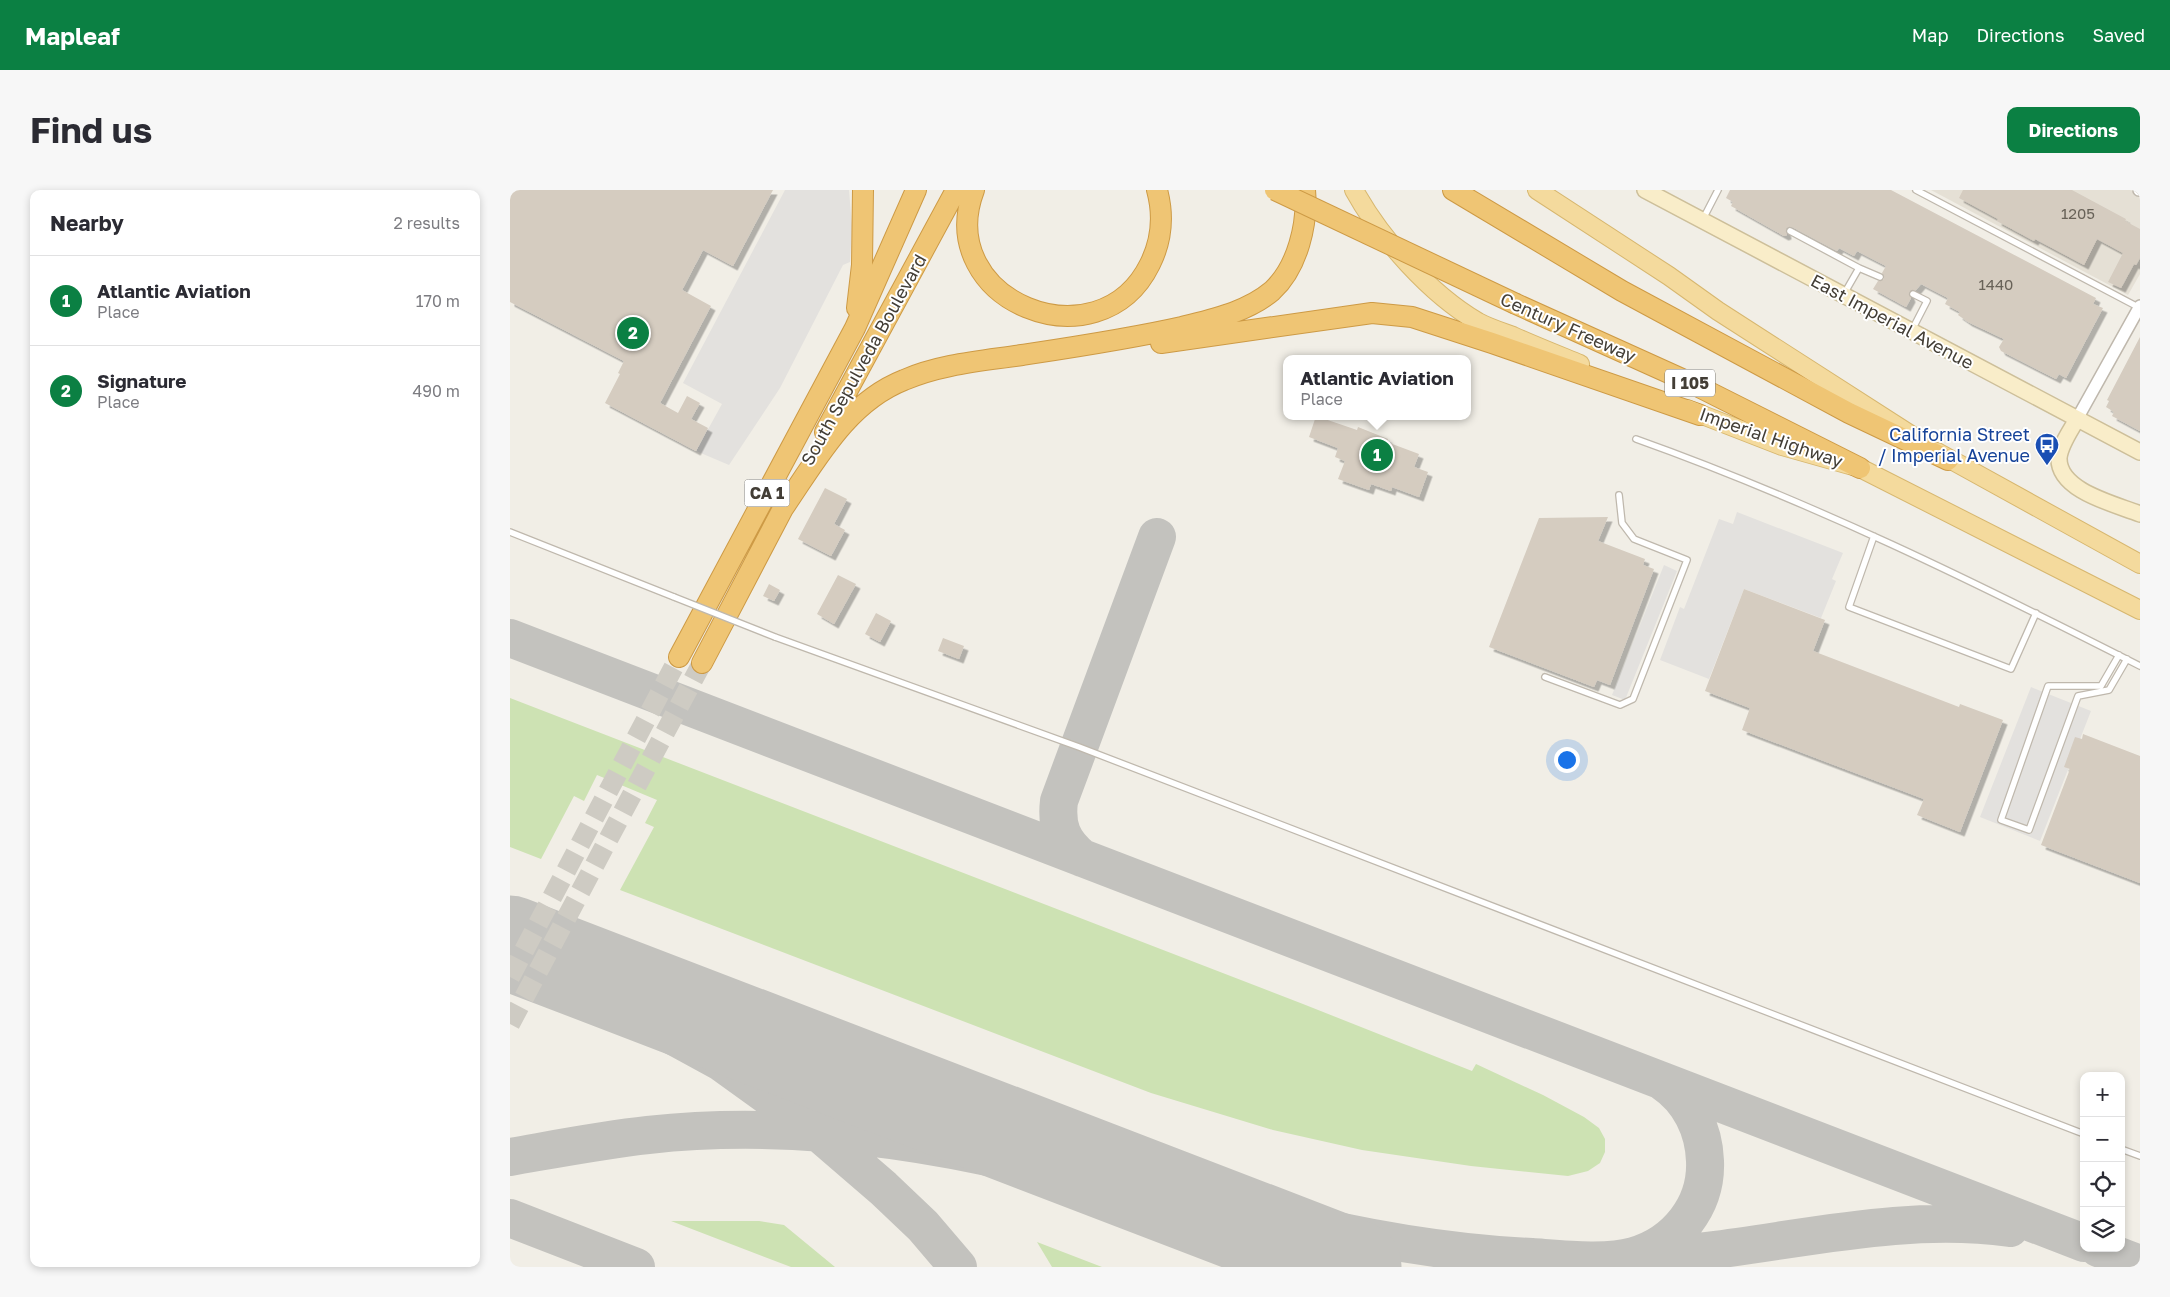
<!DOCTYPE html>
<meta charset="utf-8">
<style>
:root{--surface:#fff;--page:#f7f7f7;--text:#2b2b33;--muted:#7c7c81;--line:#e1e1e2;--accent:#0b8043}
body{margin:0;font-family:"Golos Text",sans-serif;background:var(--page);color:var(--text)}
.controls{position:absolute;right:15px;bottom:15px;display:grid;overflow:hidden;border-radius:10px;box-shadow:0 2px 8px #0003}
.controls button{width:45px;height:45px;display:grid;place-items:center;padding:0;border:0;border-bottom:1px solid var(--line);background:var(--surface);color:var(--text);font:25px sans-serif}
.you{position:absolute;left:1056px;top:569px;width:18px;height:18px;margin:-12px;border:4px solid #fff;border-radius:50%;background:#1a73e8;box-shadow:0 0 0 8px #1a73e833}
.badge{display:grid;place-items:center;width:32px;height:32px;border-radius:50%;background:var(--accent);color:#fff;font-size:16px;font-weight:700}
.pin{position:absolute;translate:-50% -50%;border:2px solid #fff;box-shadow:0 1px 5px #0006}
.popup{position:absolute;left:773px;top:165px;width:188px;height:65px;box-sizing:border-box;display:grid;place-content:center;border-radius:10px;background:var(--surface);filter:drop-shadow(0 1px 4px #0005);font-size:16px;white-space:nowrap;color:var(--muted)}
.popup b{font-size:19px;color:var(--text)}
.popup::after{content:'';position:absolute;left:50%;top:100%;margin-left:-10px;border:10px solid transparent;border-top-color:var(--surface)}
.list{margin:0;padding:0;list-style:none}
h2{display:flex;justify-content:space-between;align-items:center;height:65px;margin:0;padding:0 20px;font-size:21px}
h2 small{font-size:16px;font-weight:400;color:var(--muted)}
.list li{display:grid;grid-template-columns:32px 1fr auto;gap:15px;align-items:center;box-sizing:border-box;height:90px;padding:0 20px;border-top:1px solid var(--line)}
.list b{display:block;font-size:19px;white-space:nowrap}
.list p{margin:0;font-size:16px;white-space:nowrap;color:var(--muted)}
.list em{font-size:16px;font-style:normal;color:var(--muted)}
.icon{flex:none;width:28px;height:28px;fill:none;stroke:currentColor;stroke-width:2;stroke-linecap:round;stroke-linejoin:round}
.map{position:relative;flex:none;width:1630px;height:1077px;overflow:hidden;border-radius:10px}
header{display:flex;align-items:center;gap:30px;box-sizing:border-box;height:70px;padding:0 25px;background:var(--accent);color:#fff}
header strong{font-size:24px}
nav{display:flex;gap:28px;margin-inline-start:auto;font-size:18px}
.intro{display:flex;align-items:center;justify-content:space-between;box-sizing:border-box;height:120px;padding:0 30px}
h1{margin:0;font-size:35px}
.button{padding:12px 22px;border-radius:10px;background:var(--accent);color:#fff;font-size:18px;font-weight:700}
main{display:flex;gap:30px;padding:0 30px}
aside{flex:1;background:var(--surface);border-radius:10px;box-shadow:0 2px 8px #0003}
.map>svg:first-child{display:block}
.residential{fill:#e5e0d5}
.green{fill:#cde2b3}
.parking{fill:#e3e1de}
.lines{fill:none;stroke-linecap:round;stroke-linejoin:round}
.taxiway{stroke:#c3c2be;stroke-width:38}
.runway{stroke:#c3c2be;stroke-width:95}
.building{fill:#d5ccc0;filter:url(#shadow)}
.highway-tunnel{stroke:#cecbc3;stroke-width:20;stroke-dasharray:20 10;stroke-linecap:butt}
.lane-casing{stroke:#bfb8ad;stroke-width:8}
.street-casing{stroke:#bfb8ad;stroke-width:14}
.secondary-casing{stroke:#cdbf9a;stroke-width:18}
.primary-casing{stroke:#d7b76f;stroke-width:20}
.highway-casing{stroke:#cd9a45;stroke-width:22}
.lane{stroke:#fff;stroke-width:5.5}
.street{stroke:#fff;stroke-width:11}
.secondary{stroke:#f9edc9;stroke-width:15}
.primary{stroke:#f4da9d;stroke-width:18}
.highway{stroke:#efc574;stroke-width:20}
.lane-bridge-casing{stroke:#bfb8ad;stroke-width:8;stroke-linecap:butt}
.highway-bridge-casing{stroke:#cd9a45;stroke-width:22;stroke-linecap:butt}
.lane-bridge{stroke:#fff;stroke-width:5.5}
.highway-bridge{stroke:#efc574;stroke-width:20}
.labels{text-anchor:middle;stroke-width:4;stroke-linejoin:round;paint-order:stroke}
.number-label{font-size:15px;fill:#686258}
.shield{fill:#fff;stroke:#7b7872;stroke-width:1}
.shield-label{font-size:16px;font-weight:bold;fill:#433e36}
.street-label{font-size:18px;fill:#433e36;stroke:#fff}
.transit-label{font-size:18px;fill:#164399;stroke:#fff;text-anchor:end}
</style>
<header>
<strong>Mapleaf</strong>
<nav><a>Map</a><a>Directions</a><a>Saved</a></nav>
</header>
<div class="intro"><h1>Find us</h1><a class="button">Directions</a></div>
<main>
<aside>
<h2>Nearby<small>2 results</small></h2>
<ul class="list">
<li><span class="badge">1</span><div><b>Atlantic Aviation</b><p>Place</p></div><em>170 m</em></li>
<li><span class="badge">2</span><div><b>Signature</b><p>Place</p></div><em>490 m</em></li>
</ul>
</aside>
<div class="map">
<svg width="1630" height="1077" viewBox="0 0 1630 1077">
<defs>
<filter id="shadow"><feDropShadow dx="4.5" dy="4.5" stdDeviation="0" flood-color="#0004"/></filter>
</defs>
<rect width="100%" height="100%" fill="#f1eee6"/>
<!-- residential -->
<path class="residential" d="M 1421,0 L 1630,0 L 1630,84 L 1618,105 Z"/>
<!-- green -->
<path class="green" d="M 0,508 L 793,814 L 962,881 L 966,874 L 1033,905 L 1074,927 L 1089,938 L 1095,949 L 1095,962 L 1090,973 L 1078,981 L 1058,986 L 961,976 L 852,960 L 763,940 L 641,903 L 110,700 L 144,637 L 135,633 L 147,610 L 87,585 L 74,611 L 64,606 L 31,669 L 0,657 Z
M 161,1031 L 249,1031 L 274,1035 L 325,1077 L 281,1077 Z
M 527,1052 L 592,1077 L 542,1077 Z"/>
<!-- parking -->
<path class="parking" d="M 275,0 L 339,0 L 342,36 L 340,72 L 333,75 L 270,198 L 219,275 L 186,261 L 212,214 L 173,193 Z
M 1227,322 L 1333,363 L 1322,389 L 1326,391 L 1311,428 L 1234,399 L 1199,489 L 1150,470 L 1170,417 L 1174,419 L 1209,329 L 1223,334 Z
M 1154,375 L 1167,381 L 1115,510 L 1102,505 Z
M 1521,497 L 1581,521 L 1530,651 L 1470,627 Z"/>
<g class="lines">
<!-- taxiway -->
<path class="taxiway" d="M 0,448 L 1574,1053
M 572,668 C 552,652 546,636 549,611 L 647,347
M 0,757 L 211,872 L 308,942 L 373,998 L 413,1036 L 448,1077
M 513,950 C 679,1005 846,1059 1022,1067 C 1051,1069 1097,1074 1124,1066 C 1166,1054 1197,1016 1195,971 C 1194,940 1180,910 1153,892
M 0,967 C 46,959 92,950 138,945 C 276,930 416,949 549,984
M 688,1025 L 796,1077
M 0,1028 L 126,1077
M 1588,1058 L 1630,1074
M 1130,1067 C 1254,1061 1376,1021 1500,1038"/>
<!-- runway -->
<path class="runway" d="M 0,753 L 844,1077"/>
</g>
<!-- building -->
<path class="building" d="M 0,0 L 263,0 L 223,76 L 193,60 L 172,100 L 201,116 L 150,213 L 168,223 L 177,206 L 190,213 L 181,229 L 198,238 L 186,261 L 95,213 L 110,184 L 108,183 L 114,171 L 0,112 Z
M 1220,0 L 1381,0 L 1586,108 L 1583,114 L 1593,118 L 1556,188 L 1549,184 L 1546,189 L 1491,161 L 1489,157 L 1494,149 L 1458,132 L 1448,125 L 1450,122 L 1435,114 L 1438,108 L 1411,94 L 1406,100 L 1399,102 L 1401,108 L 1396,117 L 1363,99 L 1368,91 L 1374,89 L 1372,83 L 1376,76 L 1347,61 L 1344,66 L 1329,58 L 1327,61 L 1282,37 L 1276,38 L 1277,45 L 1274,46 L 1221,16 L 1223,12 L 1216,8 Z
M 1453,0 L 1562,0 L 1616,29 L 1615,31 L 1630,39 L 1630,68 L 1626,75 L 1624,74 L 1611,98 L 1598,92 L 1613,63 L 1587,49 L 1574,75 L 1525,49 L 1524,51 L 1487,31 L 1488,29 L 1449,8 Z
M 1630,147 L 1630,241 L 1602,226 L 1604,222 L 1596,217 L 1599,211 L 1597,210 Z
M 806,226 L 847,240 L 848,237 L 878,249 L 877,252 L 909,264 L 904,277 L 918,282 L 909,307 L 882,297 L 881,301 L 861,294 L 859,300 L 828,289 L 835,271 L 825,267 L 828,258 L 799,247 Z
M 315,298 L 337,309 L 324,334 L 335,340 L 321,366 L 288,349 Z
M 1098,327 L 1088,351 L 1135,369 L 1133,375 L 1144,379 L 1100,495 L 1087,490 L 1084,497 L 979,457 L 1029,328 Z
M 328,385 L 346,394 L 324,434 L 307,424 Z
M 259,394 L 270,400 L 264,411 L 253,406 Z
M 1234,399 L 1315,430 L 1303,461 L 1449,517 L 1450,514 L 1493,530 L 1450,642 L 1407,625 L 1414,609 L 1232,540 L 1240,518 L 1195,501 Z
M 366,423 L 381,431 L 370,452 L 355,444 Z
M 433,448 L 454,456 L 449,469 L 428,461 Z
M 1573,544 L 1630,566 L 1630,693 L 1531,655 L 1560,579 L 1554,577 L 1565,547 L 1572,549 Z"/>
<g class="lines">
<!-- highway-tunnel -->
<path class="highway-tunnel" d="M 0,787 L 169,467
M 0,834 L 192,473"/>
<defs>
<path id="lane" d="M 1406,0 L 1630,118
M 1193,29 L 1208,0
M 1280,41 L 1349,78 L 1334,104
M 1349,78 L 1370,87
M 1402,140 L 1417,111 L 1403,104
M 1126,249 C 1300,311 1465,392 1630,476
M 0,342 L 164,407
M 1364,346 L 1339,417 L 1501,479 L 1526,423
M 265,447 L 569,557 L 1574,944
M 1609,465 L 1591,496 L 1538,496 L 1491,630 L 1519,640 L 1568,506 L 1599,500 L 1617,469
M 1035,487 L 1110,515 L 1123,509 L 1177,370 L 1124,349 L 1112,333 L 1109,305
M 1611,959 L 1630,966"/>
<path id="street" d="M 1629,0 L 1630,0
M 1567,229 L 1630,116"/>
<path id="secondary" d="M 1135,0 L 1630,262
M 1567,229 C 1561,240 1550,255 1549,268 C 1548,301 1605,314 1630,324"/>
<path id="primary" d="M 844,0 C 871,49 920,104 968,132 C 979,138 992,142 1003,146 C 1025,156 1048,165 1070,174
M 1027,0 L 1159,86 L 1208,121 L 1401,245
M 1177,219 L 1272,256 L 1350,278 L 1630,420
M 1427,262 L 1630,374"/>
<path id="highway" d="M 464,0 C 422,111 589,178 640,74 C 652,50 654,26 647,0
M 943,0 L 1112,101 L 1339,223 L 1438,270
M 1006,114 L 1181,193 L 1350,278
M 347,118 L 352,75 L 353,0
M 651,153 L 862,123 L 902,127 L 982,153 L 1190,225
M 315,242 L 446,0
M 272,320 C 306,271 336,213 394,190 C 431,174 472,171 512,165 C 565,157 619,149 672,137 C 703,129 737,122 762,101 C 788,77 798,33 795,0
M 169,467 L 345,138 L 406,0
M 192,473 L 278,309"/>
</defs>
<!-- lane casing -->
<use href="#lane" class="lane-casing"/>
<!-- street casing -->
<use href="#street" class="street-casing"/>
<!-- secondary casing -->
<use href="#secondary" class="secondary-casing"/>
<!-- primary casing -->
<use href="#primary" class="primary-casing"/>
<!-- highway casing -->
<use href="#highway" class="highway-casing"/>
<!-- lane -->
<use href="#lane" class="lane"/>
<!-- street -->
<use href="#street" class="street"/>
<!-- secondary -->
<use href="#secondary" class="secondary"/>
<!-- primary -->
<use href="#primary" class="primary"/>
<!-- highway -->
<use href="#highway" class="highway"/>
<defs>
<path id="lane-bridge" d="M 164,407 L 265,447"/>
<path id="highway-bridge" d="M 765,0 L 1006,114"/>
</defs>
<!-- lane-bridge casing -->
<use href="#lane-bridge" class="lane-bridge-casing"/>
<!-- highway-bridge casing -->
<use href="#highway-bridge" class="highway-bridge-casing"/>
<!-- lane-bridge -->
<use href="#lane-bridge" class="lane-bridge"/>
<!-- highway-bridge -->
<use href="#highway-bridge" class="highway-bridge"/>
</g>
<!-- icons -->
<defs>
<symbol id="bus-pin" viewBox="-11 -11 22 30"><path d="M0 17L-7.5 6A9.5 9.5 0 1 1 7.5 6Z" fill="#1a4fb4" stroke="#fff"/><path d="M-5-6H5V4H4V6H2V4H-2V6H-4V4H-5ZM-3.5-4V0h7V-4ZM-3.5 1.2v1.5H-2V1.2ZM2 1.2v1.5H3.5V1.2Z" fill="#fff"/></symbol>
</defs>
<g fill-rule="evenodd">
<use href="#bus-pin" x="1523" y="241" width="28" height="38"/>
</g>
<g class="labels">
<!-- number labels -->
<g class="number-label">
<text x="1568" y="29">1205</text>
<text x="1486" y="100">1440</text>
</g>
<!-- shield labels -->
<g class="shield">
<rect x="1155" y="179.5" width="50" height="27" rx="4"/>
<rect x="234.5" y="289.5" width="45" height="27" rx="4"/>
</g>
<g class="shield-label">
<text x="1180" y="199">I 105</text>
<text x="257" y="309">CA 1</text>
</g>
<!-- street labels -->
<g class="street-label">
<text transform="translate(1382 132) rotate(28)" y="6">East Imperial Avenue</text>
<text transform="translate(1058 138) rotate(24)" y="6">Century Freeway</text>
<text transform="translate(354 170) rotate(-61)" y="6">South Sepulveda Boulevard</text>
<text transform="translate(1261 248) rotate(19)" y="6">Imperial Highway</text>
</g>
<!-- transit labels -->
<g class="transit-label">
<text x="1520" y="251">California Street<tspan x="1520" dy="21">/ Imperial Avenue</tspan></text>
</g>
</g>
</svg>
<div class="controls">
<button>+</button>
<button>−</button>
<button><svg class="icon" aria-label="locate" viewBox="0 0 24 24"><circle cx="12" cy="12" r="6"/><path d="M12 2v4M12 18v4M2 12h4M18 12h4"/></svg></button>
<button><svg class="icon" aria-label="layers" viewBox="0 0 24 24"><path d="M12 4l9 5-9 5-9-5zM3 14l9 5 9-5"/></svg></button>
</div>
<div class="you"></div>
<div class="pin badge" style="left:867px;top:265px">1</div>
<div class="popup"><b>Atlantic Aviation</b>Place</div>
<div class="pin badge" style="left:123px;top:143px">2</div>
</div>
</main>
